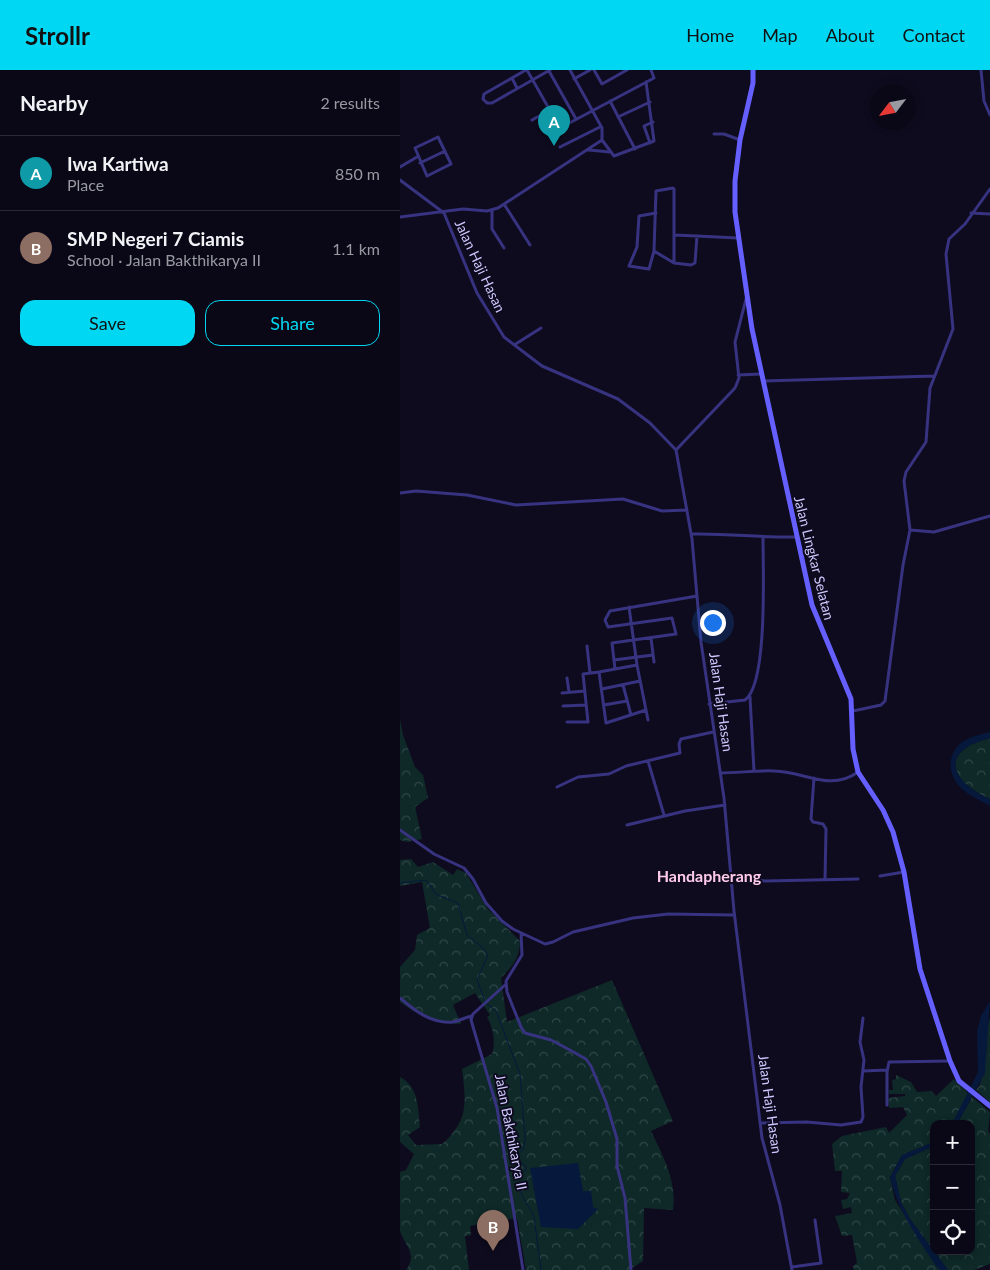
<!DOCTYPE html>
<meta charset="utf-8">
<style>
:root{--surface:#0a0816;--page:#13111f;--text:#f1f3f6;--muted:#999aa1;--line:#2a2935;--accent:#00d7f3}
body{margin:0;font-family:Lato,sans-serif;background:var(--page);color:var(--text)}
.controls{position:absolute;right:15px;bottom:15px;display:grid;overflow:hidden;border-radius:10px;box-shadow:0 2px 8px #0003}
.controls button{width:45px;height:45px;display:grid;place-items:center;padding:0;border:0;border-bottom:1px solid var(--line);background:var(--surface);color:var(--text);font:25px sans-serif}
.compass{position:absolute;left:470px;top:15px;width:45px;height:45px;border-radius:50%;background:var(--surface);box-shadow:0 2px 8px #0003;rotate:238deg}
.you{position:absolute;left:312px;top:552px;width:18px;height:18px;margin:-12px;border:4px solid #fff;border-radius:50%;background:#1a73e8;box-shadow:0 0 0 8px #1a73e833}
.badge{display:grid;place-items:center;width:32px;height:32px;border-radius:50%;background:var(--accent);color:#fff;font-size:16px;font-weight:700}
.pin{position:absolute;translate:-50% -41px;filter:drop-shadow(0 1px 2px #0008)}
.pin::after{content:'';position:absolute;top:26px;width:18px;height:15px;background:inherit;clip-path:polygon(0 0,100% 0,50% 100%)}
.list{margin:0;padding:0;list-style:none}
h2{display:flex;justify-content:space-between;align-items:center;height:65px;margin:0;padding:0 20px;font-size:21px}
h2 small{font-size:16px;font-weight:400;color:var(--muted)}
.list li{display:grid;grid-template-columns:32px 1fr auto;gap:15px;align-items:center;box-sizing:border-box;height:75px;padding:0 20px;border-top:1px solid var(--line)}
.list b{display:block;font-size:19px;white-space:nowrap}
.list p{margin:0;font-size:16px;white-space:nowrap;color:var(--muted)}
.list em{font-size:16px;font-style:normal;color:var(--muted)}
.actions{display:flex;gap:10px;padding:15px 20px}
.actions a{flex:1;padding:11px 0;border:1px solid var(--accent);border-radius:15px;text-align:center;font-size:18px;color:var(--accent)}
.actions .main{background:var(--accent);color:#111}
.icon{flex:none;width:28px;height:28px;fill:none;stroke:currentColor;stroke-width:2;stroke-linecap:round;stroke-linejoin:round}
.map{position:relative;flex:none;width:590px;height:1200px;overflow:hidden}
header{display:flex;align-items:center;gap:30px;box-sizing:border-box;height:70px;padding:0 25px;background:var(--accent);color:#111}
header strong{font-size:24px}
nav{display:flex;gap:28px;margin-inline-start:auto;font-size:18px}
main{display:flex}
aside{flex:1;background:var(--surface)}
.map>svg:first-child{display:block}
.forest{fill:url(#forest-crowns)}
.water{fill:#06193c}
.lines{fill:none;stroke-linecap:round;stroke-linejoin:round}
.stream{stroke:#06193c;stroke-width:1}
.street{stroke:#373380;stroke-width:3}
.secondary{stroke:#655fff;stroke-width:5}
.labels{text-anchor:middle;stroke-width:4;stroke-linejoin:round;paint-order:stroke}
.street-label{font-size:14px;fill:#cfc8ff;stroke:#0e0b1e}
.quarter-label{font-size:16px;font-weight:bold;fill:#ffcaeb;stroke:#0e0b1e}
</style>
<header>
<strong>Strollr</strong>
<nav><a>Home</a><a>Map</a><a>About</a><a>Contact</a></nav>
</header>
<main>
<aside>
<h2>Nearby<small>2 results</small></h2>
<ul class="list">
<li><span class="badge" style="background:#0f9aa8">A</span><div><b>Iwa Kartiwa</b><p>Place</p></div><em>850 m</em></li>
<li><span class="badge" style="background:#8d6e63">B</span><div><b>SMP Negeri 7 Ciamis</b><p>School · Jalan Bakthikarya II</p></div><em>1.1 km</em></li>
</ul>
<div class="actions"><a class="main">Save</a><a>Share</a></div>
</aside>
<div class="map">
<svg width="590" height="1200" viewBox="0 0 590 1200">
<defs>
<pattern id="forest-crowns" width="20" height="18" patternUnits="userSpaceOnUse" patternTransform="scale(1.25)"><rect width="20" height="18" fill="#0e2928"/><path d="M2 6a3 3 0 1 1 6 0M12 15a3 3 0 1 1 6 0" fill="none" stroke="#304748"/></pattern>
</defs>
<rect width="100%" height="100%" fill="#0e0b1e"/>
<!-- forest -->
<path class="forest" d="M 0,649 L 3,665 L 15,697 L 23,705 L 28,728 L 15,737 L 22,769 L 7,772 L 0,770 Z
M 590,668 L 590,729 C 549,711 539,681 590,668 Z
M 11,789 L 18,797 L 33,792 L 53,805 L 57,799 L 66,803 L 88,839 L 120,871 C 120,888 112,897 101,908 L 107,952 L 212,910 L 273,1051 L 251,1061 C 263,1086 277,1111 273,1140 L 244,1138 L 243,1191 L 229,1200 L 126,1200 L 117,1148 L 70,1156 L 71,1165 L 65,1166 L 69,1200 L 6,1200 C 18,1184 5,1176 0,1161 C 0,1150 0,1115 0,1102 L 6,1100 L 14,1084 L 0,1072 L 0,1007 C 19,1017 18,1038 20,1057 L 8,1065 L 16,1075 L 42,1074 C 69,1050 66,1032 62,999 L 92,984 C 96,971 93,958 87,947 L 90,945 L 75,923 L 53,935 L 61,954 C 36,953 20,947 0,932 L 0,897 L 15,880 L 17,865 L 30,858 L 22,812 L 0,816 L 0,790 Z
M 590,948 L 590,1032 L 576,1020 L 580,1015 L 587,957 Z
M 496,1005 L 511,1012 L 517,1022 L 532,1021 L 536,1026 L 554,1009 L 568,1023 L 552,1054 L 534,1054 L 534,1072 L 502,1085 L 490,1107 L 495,1130 L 540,1200 L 454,1200 L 453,1196 L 457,1193 L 452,1165 L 442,1166 L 435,1146 L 452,1143 L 451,1137 L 443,1139 L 441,1130 L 447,1129 L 450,1123 L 441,1122 L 442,1101 L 435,1101 L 432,1074 L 442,1066 L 486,1057 L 489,1063 L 507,1045 L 503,1037 L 489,1038 L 488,1028 L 505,1026 L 505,1024 L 489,1024 L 489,1020 L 493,1020 L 492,1010 L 496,1009 Z
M 572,1027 L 590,1042 L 588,1061 L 590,1064 L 590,1194 L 574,1200 L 548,1200 L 510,1149 L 501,1132 L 495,1106 L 505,1089 L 534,1076 L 534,1181 L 571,1181 L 571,1054 L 557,1054 Z"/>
<!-- water -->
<path class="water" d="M 590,662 L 590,668 C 539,681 549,711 590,729 L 590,736 C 580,730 569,726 560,717 C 547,704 547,681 564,671 C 572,666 582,664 590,662 Z
M 590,931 L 585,1003 L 557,1054 L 552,1054 L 578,1002 L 577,961 L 581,946 Z
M 534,1072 L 534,1076 L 505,1089 L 495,1106 L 501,1132 L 510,1149 L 548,1200 L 540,1200 L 536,1196 C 517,1167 498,1141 490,1107 L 502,1085 Z
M 178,1093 L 183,1121 L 191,1121 L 193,1137 L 198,1139 L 178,1159 L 141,1157 L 130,1098 Z"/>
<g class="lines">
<!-- stream -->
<path class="stream" d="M 0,813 L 26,810 L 37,825 L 58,833 L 67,865 L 82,877 L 88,885 L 77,910 L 85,931
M 87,934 L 96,941 L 120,1004 L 125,1070 L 123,1079 L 116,1087 L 126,1097 L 126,1100 L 122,1103 L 119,1114 L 122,1126 L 134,1146 L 141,1200"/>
<!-- street -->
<path class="street" d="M 126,0 L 84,24 L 83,29 L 87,33 L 92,33 L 150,0
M 127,0 L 160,58 L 254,8 L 251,0
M 194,0 L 202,14 L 227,0
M 581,0 L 584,31 L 590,45
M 149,1 L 176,49
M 112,8 L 117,18
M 174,9 L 190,0
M 210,31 L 235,79
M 218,47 L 250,32
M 132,50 L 150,40
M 314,64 L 324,64 L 340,70
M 38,67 L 51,94 L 27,106 L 15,78 Z
M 202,70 L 214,86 L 254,71 L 246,12
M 250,73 L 244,56 L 253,52
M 160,77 L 200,57
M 189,80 L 210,82
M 20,93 L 45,81
M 0,97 L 17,87
M 0,110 L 44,143 L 77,223 L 104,267 L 142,296 L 218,329 L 250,353 L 276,380 L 292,469 L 301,572 L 324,728 L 334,841 L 362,1068 L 380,1135 L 392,1200
M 273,118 L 274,119 L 274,193 L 254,181 L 256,121 Z
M 104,134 L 130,175
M 92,140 L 92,159 L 104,178
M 571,143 L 590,144
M 0,147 L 63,139 L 87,141 L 98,138 L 202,70 L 202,58 L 170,0
M 275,165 L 338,168
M 254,181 L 249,199 L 229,196 L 237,177 L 239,146 L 256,143
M 274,193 L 291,195 L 295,193 L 297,166
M 114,275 L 141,258
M 338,305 L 361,304
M 363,311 L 534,306
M 276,380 L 335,318 L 339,308 L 335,272 L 346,229
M 0,423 L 16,421 L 67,425 L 116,435 L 223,429 L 262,441 L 287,440
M 510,460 L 504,411 L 506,402 L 526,372 L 530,318 L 553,259 L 546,184 L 549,169 L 565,154 L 590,119
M 291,464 C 327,463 362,468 397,467
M 229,537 L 237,595
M 251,568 L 254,592
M 187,576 L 190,603
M 214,590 L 253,585
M 215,599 L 212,573 L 276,564 L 272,548 L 208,557 L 205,550 L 210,541 L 297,526
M 167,608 L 169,622
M 223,615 L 231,645
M 202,619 L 240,611
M 162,623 L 185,621
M 350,627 L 354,701
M 309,634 L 345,630 C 368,614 363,498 363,468
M 204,635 L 227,631
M 163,636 L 186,635
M 246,640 L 206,653 L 199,602 L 237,595 L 248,650
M 453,641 L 481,635 L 485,631 L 503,495 L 510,460 L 534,462 L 590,446
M 167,652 L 188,652 L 183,604 L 199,602
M 248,691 L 264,745
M 320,703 C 339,703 357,700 375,701 C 406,702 430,722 458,702
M 414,708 L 411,749 L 413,752 L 423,754 L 426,759 L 425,810
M 157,717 L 178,707 L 209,704 L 226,696 L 280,683 L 279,674 L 281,669 L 313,662
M 227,755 L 285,741 L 325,735
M 0,760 L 34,784 L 64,798 L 73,809 L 86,833 L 102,851 L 113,859 L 145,874 L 153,872 L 173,862 L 233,848 L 268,844 L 334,845
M 480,806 L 504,802
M 331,808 L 366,811 L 458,809
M 121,863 L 122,885 L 106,911 L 107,922 L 121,957 L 125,963 L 151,970 L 168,979 L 186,989 L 191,996 L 206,1032 L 217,1069 L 217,1096 L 225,1128 L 231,1200
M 105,915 L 73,944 L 71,950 L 97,1038 L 123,1200
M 0,928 C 15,941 32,954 53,952 C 60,951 65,947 72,946
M 463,1001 L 487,1000
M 487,1035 L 487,1002 L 489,992 L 550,991
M 361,1053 L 407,1052 L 441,1055 L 461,1052 L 463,1047 L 461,1017 L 464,990 L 460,972 L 463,948
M 392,1197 L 421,1193 L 415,1150"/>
<!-- secondary -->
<path class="secondary" d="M 353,0 L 353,13 L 340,70 L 335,111 L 335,142 L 352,259 L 412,535 L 451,629 L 453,679 L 458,702 L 483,740 L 493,762 L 504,802 L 520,899 L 550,991 L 559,1011 L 590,1036"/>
</g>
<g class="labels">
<!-- street labels -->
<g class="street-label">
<text transform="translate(80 196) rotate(65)" y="5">Jalan Haji Hasan</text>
<text transform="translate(414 488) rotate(76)" y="5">Jalan Lingkar Selatan</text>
<text transform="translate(321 632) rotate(82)" y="5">Jalan Haji Hasan</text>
<text transform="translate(370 1034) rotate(82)" y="5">Jalan Haji Hasan</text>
<text transform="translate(111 1062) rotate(79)" y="5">Jalan Bakthikarya II</text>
</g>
<!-- quarter labels -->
<g class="quarter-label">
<text x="309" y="812">Handapherang</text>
</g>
</g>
</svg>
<div class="controls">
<button>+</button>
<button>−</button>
<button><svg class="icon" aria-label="locate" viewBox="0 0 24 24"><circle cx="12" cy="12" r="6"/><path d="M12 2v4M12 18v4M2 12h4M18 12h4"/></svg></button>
</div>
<svg class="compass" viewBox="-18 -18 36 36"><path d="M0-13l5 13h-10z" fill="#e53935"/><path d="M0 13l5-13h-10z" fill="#999aa1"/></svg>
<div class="you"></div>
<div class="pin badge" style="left:154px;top:76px;background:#0f9aa8">A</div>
<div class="pin badge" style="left:93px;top:1181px;background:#8d6e63">B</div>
</div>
</main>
